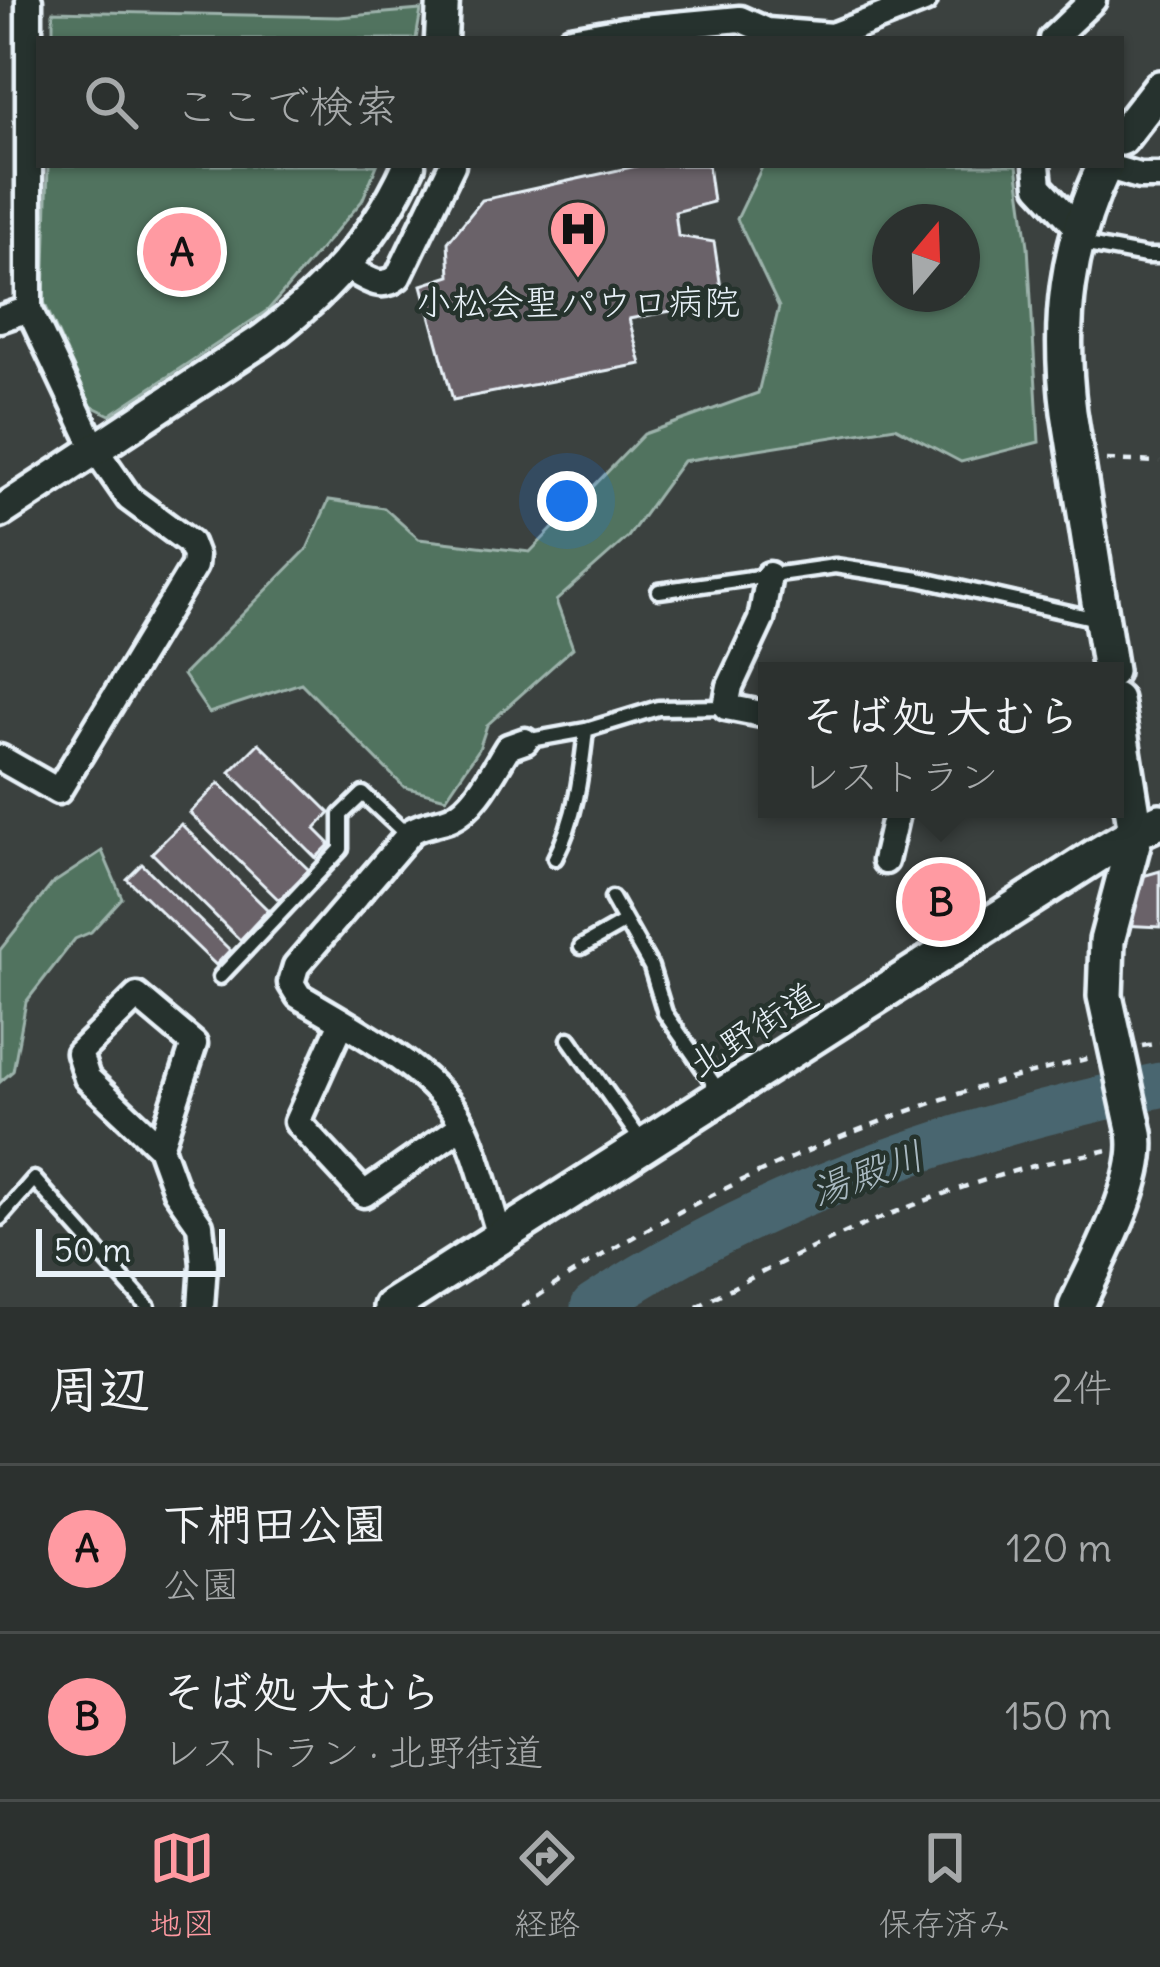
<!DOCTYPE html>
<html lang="ja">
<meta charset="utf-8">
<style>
:root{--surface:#2c312f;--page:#343937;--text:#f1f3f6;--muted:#a6a9aa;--line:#484c4b;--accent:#ff9aa2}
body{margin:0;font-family:Delius,"Klee One",sans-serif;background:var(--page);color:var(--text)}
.compass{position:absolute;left:872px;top:204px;width:108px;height:108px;border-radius:50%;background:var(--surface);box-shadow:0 3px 9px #0004;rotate:19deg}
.scale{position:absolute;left:36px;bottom:30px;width:189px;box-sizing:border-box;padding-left:12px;border:6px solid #e8f1f8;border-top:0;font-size:33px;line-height:42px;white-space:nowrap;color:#e8f1f8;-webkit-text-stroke:9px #26332d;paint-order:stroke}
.you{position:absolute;left:567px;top:501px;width:42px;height:42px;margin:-30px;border:9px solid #fff;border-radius:50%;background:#1a73e8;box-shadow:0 0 0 18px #1a73e833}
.badge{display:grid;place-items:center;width:78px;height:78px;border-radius:50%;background:var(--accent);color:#111;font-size:39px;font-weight:700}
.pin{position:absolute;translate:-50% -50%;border:6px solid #fff;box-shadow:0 3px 12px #0006}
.popup{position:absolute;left:758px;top:662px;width:366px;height:156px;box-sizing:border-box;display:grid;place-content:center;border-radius:0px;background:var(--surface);filter:drop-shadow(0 3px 9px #0005);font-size:39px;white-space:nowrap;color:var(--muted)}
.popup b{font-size:45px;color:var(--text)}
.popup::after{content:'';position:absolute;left:50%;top:100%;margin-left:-24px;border:24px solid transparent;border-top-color:var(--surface)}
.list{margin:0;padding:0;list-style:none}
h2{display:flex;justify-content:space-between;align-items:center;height:156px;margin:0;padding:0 48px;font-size:51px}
h2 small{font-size:39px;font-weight:400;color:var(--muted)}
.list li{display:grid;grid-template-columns:78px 1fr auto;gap:36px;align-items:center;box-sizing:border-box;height:168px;padding:0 48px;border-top:3px solid var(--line)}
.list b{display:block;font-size:45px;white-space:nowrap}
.list p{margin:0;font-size:39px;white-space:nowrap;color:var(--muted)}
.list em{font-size:39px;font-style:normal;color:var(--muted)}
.icon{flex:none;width:66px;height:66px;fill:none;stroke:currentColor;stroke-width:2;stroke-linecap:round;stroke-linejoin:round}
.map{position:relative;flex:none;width:1160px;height:1307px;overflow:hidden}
.search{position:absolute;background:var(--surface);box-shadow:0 3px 9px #0004;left:36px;right:36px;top:36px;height:132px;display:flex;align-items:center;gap:30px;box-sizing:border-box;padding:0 42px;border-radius:0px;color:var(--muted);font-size:45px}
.sheet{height:492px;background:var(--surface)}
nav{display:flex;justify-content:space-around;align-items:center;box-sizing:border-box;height:168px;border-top:3px solid var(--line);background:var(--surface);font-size:33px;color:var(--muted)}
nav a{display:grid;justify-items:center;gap:6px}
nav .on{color:var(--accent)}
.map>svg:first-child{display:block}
.green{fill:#51735e;stroke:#9cb2ab;stroke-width:3;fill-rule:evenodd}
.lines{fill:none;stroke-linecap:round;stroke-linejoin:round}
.river{stroke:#4a666f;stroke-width:45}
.building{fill:#6b6269;stroke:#e8f1f8;stroke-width:3}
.service-casing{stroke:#e8f1f8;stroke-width:21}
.minor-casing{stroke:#e8f1f8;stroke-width:33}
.tertiary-casing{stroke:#e8f1f8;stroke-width:39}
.secondary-casing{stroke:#e8f1f8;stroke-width:42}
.path{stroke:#e8f1f8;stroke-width:4.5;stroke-dasharray:9 9;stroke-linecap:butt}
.service{stroke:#26332d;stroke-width:12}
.minor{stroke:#26332d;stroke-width:24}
.tertiary{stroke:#26332d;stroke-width:30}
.secondary{stroke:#26332d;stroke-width:33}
.labels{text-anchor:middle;stroke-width:9;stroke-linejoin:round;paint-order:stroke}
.poi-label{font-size:36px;fill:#e8f1f8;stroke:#26332d}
.street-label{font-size:36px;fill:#e8f1f8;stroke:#26332d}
.water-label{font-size:39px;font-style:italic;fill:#a9b9c1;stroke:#26332d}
</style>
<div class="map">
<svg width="1160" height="1307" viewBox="0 0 1160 1307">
<rect width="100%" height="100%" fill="#3b413f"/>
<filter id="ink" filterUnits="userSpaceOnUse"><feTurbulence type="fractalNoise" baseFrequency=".00833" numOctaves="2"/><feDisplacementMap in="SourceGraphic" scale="24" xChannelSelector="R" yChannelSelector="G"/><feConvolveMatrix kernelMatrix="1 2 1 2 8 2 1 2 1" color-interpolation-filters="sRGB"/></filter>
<g filter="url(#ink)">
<!-- green -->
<path class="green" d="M 421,10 L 416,39 L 53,39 L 53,11 L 339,17 Z
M 48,165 L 377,165 L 362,201 L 268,310 L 110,415 L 91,406 L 44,302 Z
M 763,165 L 1017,165 L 1028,246 L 1039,442 L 961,462 L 895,427 L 683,461 L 628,537 L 556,601 L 573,648 L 487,725 L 479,749 L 446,798 L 404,787 L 301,683 L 209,713 L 183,675 L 307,549 L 329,500 L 384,508 L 419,539 L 530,552 L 644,434 L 758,393 L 779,307 L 737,219 ZM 962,222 L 962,294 L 890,294 L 890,222 Z
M 102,851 L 122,898 L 91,932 L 75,939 L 26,1002 L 13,1071 L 0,1082 L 0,950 L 52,884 Z"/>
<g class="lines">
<!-- river -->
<path class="river" d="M 593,1307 C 763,1193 961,1128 1160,1085"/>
</g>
<!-- building -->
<path class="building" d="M 641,165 L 708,165 L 713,202 L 675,212 L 678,236 L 714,242 L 723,301 L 629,319 L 641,364 L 453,400 L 422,285 L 450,276 L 448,242 L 482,200 Z
M 259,743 L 330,813 L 315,829 L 330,844 L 316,858 L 230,772 Z
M 219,783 L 309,870 L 279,900 L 190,813 Z
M 181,824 L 268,910 L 240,940 L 152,853 Z
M 142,864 L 230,950 L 216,965 L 127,879 Z
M 1160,871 L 1160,927 L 1121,925 L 1136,878 Z"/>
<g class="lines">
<defs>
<path id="service" d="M 1077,243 L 1146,256 L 1160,256
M 659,591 L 835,566 L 919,579 L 1101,620
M 525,741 L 586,730 L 658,708 L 726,707
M 555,858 C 576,818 581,775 586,730
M 612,898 L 651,967 L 665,1013 L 721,1094
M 581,947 L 625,922
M 220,977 L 341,849 L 341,815 L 363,794 L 407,835
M 569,1039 L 642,1142
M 0,1218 L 34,1179 L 148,1307"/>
<path id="minor" d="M 571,39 L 623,30 L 740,19 L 767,31 L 832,36 L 924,0
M 1052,39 L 1093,0
M 1037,165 L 1039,186 L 1079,229
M 1105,166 L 1139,176 L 1160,176
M 345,266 C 363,276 380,292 398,277 L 452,165
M 0,319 L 29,309
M 767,715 L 726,707 L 730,686 L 761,620 L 769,575
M 0,758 L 58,791 L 194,566 L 195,556 L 190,543 L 129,498 L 95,449 L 29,309 L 29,0
M 885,861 L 897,809
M 342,1022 L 297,1122 L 364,1194 L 463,1125
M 160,1147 L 87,1078 L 79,1053 L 137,996 L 194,1044 L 160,1147 L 176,1191 L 200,1225 L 204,1264 L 201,1307
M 500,1236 C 488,1200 476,1143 456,1113 C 425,1066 348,1025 299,996 L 291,983 L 296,966 L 412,831 C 425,823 437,824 451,818 C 476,807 494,769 508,747 L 525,741"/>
<path id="tertiary" d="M 441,39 L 443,0
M 0,512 L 262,340 C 325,294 377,237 409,165"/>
<path id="secondary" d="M 1121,138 L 1160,88
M 1105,165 C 1066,247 1058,322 1069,412 L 1110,671
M 391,1307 L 1099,854 L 1136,832 L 1160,821
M 1076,1307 C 1096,1263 1143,1180 1135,1133 L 1105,996 L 1107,941 L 1136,832 L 1115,700"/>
</defs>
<!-- service casing -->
<use href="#service" class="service-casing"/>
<!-- minor casing -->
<use href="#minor" class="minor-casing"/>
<!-- tertiary casing -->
<use href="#tertiary" class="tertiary-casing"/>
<!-- secondary casing -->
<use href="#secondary" class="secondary-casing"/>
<!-- path -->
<path class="path" d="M 1106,460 L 1160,462
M 1142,1046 L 1160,1043
M 522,1307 C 649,1219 794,1150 940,1100 C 989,1083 1040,1071 1090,1058
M 697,1307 C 797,1251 907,1202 1018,1170 C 1047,1162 1078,1157 1108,1150"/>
<!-- service -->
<use href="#service" class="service"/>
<!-- minor -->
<use href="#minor" class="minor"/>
<!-- tertiary -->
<use href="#tertiary" class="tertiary"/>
<!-- secondary -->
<use href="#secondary" class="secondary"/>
</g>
</g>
<!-- icons -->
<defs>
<symbol id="hospital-pin" viewBox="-11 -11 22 30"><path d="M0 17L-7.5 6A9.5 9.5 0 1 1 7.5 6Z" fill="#ff9aa2" stroke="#26332d"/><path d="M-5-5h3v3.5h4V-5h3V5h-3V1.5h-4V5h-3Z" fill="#111"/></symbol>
</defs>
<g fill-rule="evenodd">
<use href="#hospital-pin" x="545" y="196" width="66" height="90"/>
</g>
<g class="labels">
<!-- poi labels -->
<g class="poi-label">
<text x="578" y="315">小松会聖パウロ病院</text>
</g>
<!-- street labels -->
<g class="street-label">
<text transform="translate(753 1029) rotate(-32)" y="13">北野街道</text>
</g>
<!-- water labels -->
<g class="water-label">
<text transform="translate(867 1173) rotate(-20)" y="14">湯殿川</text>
</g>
</g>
</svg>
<svg class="compass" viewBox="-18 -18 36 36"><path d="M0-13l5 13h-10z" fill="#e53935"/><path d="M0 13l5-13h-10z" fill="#a6a9aa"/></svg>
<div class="scale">50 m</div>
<div class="you"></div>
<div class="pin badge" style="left:182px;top:252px">A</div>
<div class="pin badge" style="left:941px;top:902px">B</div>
<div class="popup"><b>そば処 大むら</b>レストラン</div>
<div class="search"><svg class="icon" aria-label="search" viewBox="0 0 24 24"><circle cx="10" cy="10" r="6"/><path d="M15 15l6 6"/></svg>ここで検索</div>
</div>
<section class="sheet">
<h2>周辺<small>2件</small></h2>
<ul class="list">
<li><span class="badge">A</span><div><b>下椚田公園</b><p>公園</p></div><em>120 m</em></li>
<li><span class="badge">B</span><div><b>そば処 大むら</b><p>レストラン · 北野街道</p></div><em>150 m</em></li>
</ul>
</section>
<nav>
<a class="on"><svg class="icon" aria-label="map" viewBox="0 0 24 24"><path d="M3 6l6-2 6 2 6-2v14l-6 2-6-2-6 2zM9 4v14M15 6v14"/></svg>地図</a>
<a><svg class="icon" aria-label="directions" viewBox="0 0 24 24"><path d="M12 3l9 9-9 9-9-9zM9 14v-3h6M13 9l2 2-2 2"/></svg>経路</a>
<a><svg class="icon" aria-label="saved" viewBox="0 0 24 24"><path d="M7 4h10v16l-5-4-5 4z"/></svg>保存済み</a>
</nav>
